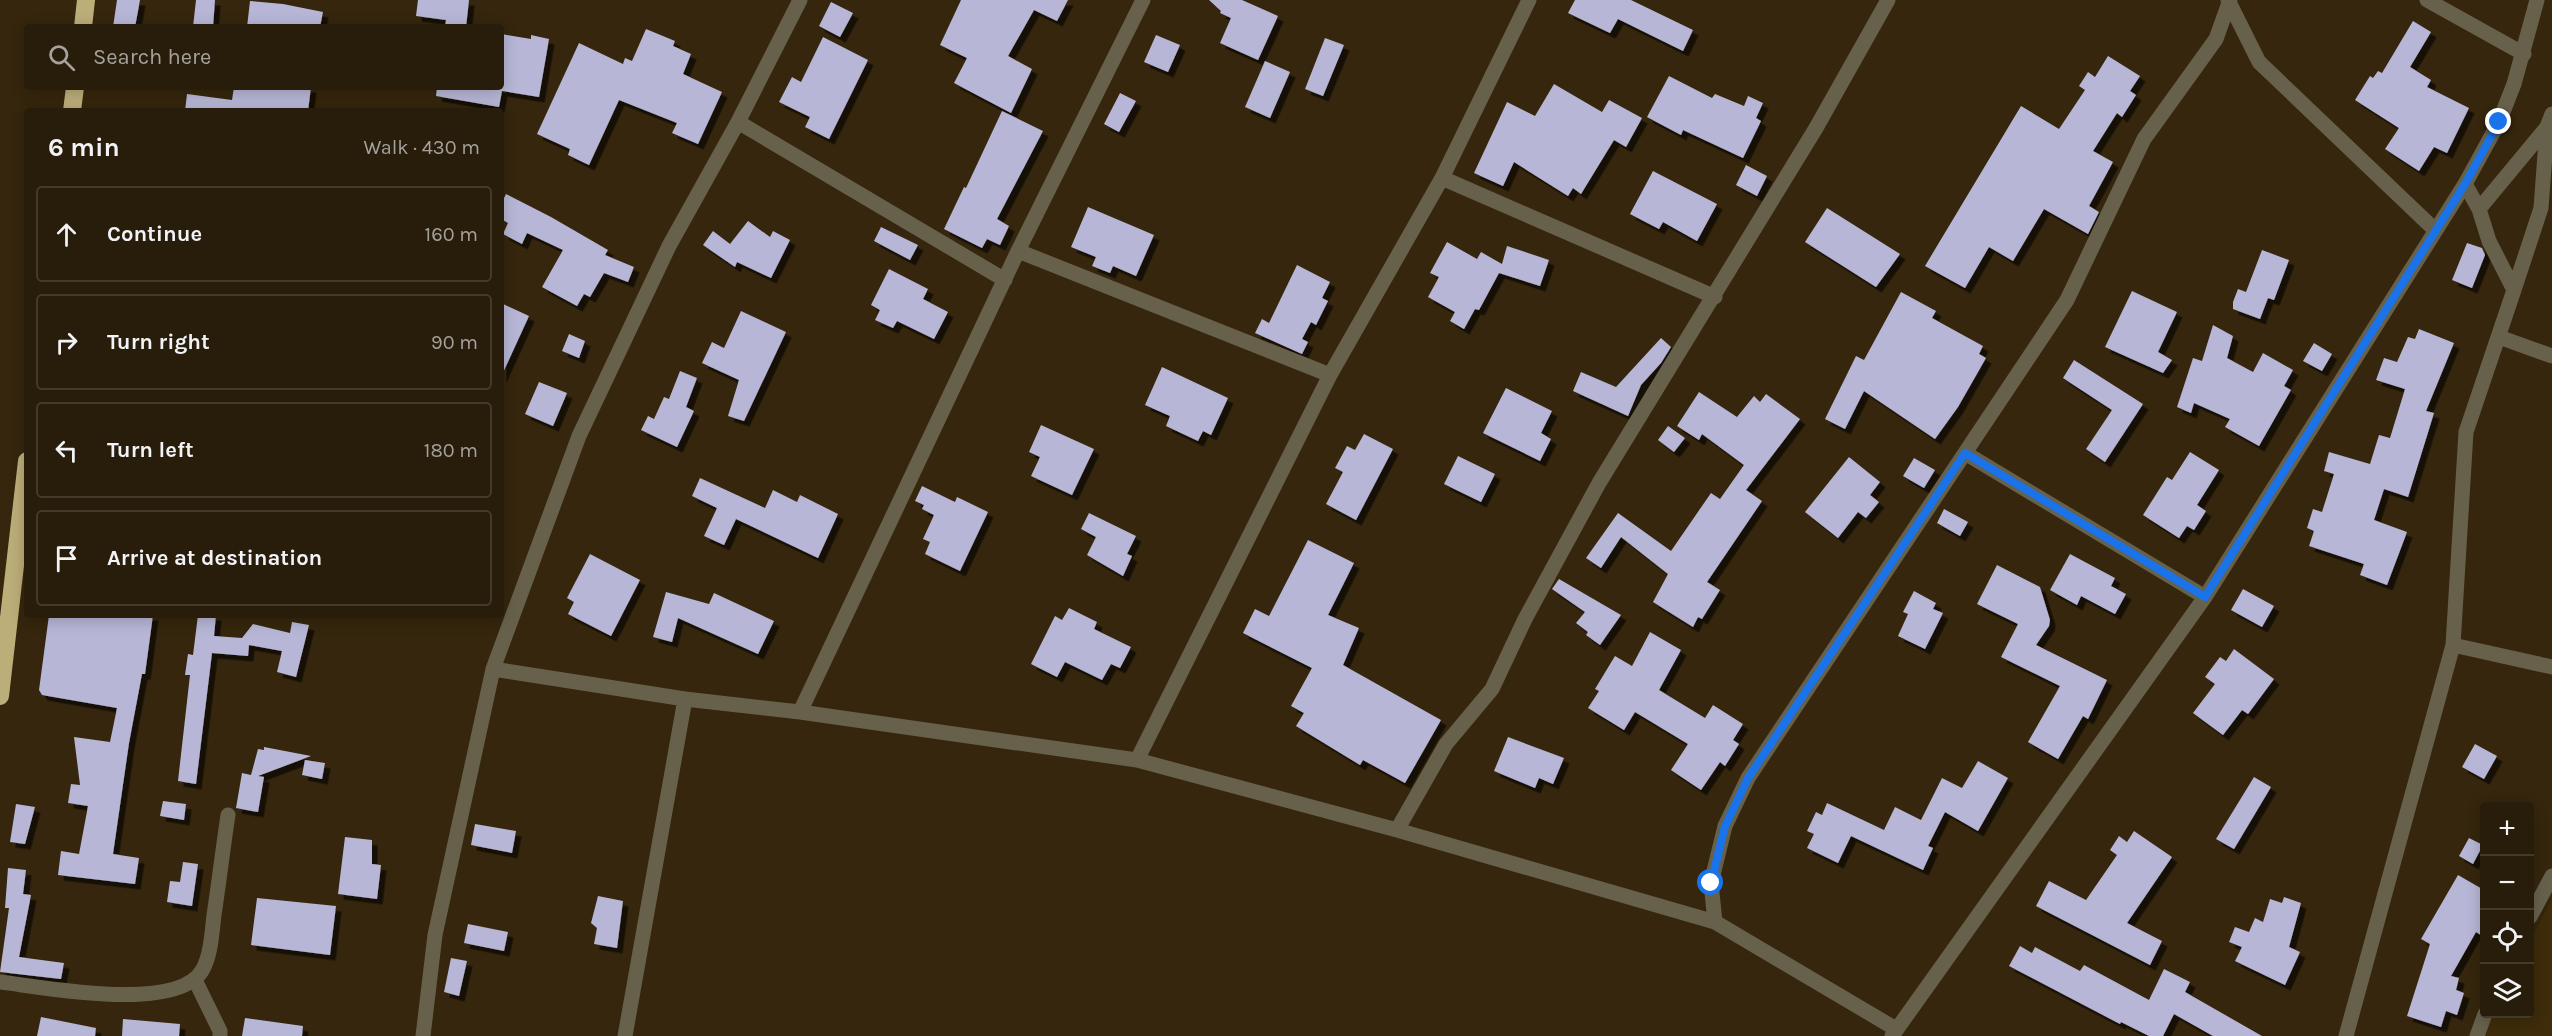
<!DOCTYPE html>
<meta charset="utf-8">
<style>
:root{--surface:#281c0a;--page:#342918;--text:#f1f3f6;--muted:#a5a19c;--line:#443a2b}
body{margin:0;font-family:Karla,sans-serif;background:var(--page);color:var(--text)}
.controls{position:absolute;right:18px;bottom:18px;display:grid;overflow:hidden;border-radius:6px;box-shadow:0 3px 15px #0003}
.controls button{width:54px;height:54px;display:grid;place-items:center;padding:0;border:0;border-bottom:2px solid var(--line);background:var(--surface);color:var(--text);font:30px sans-serif}
.stop{position:absolute;width:18px;height:18px;margin:-14px;border:4px solid #1a73e8;border-radius:50%;background:#fff}
.stop.end{background:#1a73e8;border-color:#fff;box-shadow:0 2px 6px #0008}
.list{margin:0;padding:0;list-style:none}
h2{display:flex;justify-content:space-between;align-items:center;height:78px;margin:0;padding:0 24px;font-size:26px}
h2 small{font-size:20px;font-weight:400;color:var(--muted)}
.list li{display:grid;grid-template-columns:39px 1fr auto;gap:18px;align-items:center;box-sizing:border-box;height:96px;margin:0 12px 12px;padding:0 12px;border:2px solid var(--line);border-radius:6px}
.list b{display:block;font-size:22px;white-space:nowrap}
.list em{font-size:20px;font-style:normal;color:var(--muted)}
.icon{flex:none;width:33px;height:33px;fill:none;stroke:currentColor;stroke-width:2;stroke-linecap:round;stroke-linejoin:round}
.map{position:relative;flex:none;width:2552px;height:1036px;overflow:hidden}
.search{position:absolute;background:var(--surface);box-shadow:0 3px 15px #0003;left:24px;top:24px;width:480px;height:66px;display:flex;align-items:center;gap:15px;box-sizing:border-box;padding:0 21px;border-radius:6px;color:var(--muted);font-size:22px}
.panel{position:absolute;background:var(--surface);box-shadow:0 3px 15px #0003;left:24px;top:108px;width:480px;height:510px;border-radius:6px}
.map>svg:first-child{display:block}
.built{fill:#3e2c0a}
.building{fill:#b7b6d6;filter:url(#shadow)}
.lines{fill:none;stroke-linecap:round;stroke-linejoin:round}
.minor{stroke:#67614c;stroke-width:15}
.highway{stroke:#bcae79;stroke-width:18}
.route{stroke:#1a73e8;stroke-width:8}
</style>
<div class="map">
<svg width="2552" height="1036" viewBox="0 0 2552 1036">
<defs>
<filter id="shadow"><feDropShadow dx="5.5" dy="5.5" stdDeviation="0" flood-color="#0009"/></filter>
</defs>
<rect width="100%" height="100%" fill="#35260d"/>
<!-- built -->
<path class="built" d="M 2552,899 L 2552,1036 L 2485,1036 L 2492,1014 L 2530,1014 L 2530,940 Z"/>
<!-- building -->
<path class="building" d="M 117,0 L 140,0 L 135,27 L 113,27 Z
M 196,0 L 215,0 L 213,27 L 193,27 Z
M 418,0 L 469,0 L 466,27 L 445,27 L 446,20 L 416,16 Z
M 961,0 L 1068,0 L 1057,21 L 1034,10 L 1008,56 L 1032,69 L 1011,113 L 954,83 L 967,58 L 940,45 Z
M 1209,0 L 1242,0 L 1278,16 L 1258,60 L 1220,43 L 1231,18 L 1220,13 L 1221,11 Z
M 1575,0 L 1631,0 L 1693,30 L 1683,51 L 1618,19 L 1610,33 L 1568,13 Z
M 250,1 L 283,4 L 323,12 L 320,27 L 247,27 Z
M 831,2 L 853,13 L 840,37 L 819,26 Z
M 2413,21 L 2431,32 L 2410,67 L 2431,80 L 2427,87 L 2469,108 L 2447,153 L 2434,147 L 2419,171 L 2385,149 L 2399,128 L 2355,100 L 2370,76 L 2373,78 L 2378,71 L 2382,73 Z
M 646,29 L 675,41 L 673,46 L 691,54 L 683,74 L 722,92 L 698,144 L 672,133 L 677,123 L 619,100 L 589,165 L 568,155 L 570,149 L 537,134 L 579,43 L 623,64 L 625,58 L 632,61 Z
M 501,34 L 531,39 L 531,35 L 549,39 L 539,97 L 502,91 L 499,107 L 436,96 L 437,87 L 501,87 Z
M 1156,35 L 1180,45 L 1168,72 L 1144,62 Z
M 823,37 L 868,60 L 829,139 L 805,127 L 810,117 L 779,102 L 792,77 L 801,82 Z
M 1325,38 L 1344,45 L 1323,96 L 1305,89 Z
M 2108,56 L 2140,76 L 2130,91 L 2136,95 L 2122,117 L 2117,113 L 2093,151 L 2113,162 L 2089,206 L 2099,212 L 2088,234 L 2044,209 L 2013,261 L 1989,247 L 1965,288 L 1925,266 L 2021,106 L 2059,129 L 2085,90 L 2079,86 L 2088,72 L 2095,77 Z
M 1265,61 L 1290,72 L 1270,118 L 1245,107 Z
M 1669,76 L 1712,98 L 1715,94 L 1744,106 L 1748,96 L 1763,103 L 1756,118 L 1761,121 L 1743,158 L 1683,130 L 1681,135 L 1647,117 Z
M 1554,84 L 1602,112 L 1609,100 L 1642,118 L 1626,147 L 1614,140 L 1581,194 L 1573,188 L 1568,196 L 1514,162 L 1503,186 L 1474,173 L 1507,102 L 1535,116 Z
M 234,87 L 311,87 L 308,111 L 185,111 L 187,94 L 232,100 Z
M 1120,93 L 1136,101 L 1119,132 L 1104,124 Z
M 1002,111 L 1043,131 L 997,219 L 1009,226 L 1000,245 L 987,239 L 982,248 L 944,229 L 964,187 L 966,188 Z
M 1746,165 L 1767,176 L 1757,196 L 1736,185 Z
M 1653,171 L 1717,204 L 1697,241 L 1663,222 L 1659,229 L 1630,214 Z
M 506,194 L 551,217 L 608,250 L 605,255 L 634,267 L 628,282 L 604,273 L 590,297 L 584,294 L 577,306 L 542,287 L 563,250 L 527,233 L 522,244 L 503,234 L 508,223 L 501,219 L 501,204 Z
M 1088,207 L 1154,235 L 1136,276 L 1113,266 L 1110,273 L 1092,266 L 1096,257 L 1071,247 Z
M 1827,208 L 1900,254 L 1876,287 L 1805,242 Z
M 748,221 L 770,237 L 773,231 L 790,240 L 771,278 L 737,262 L 735,267 L 703,245 L 713,231 L 730,244 Z
M 881,227 L 918,245 L 910,260 L 874,241 Z
M 1447,242 L 1477,259 L 1481,252 L 1502,264 L 1507,246 L 1549,260 L 1540,286 L 1499,273 L 1479,310 L 1475,309 L 1464,329 L 1450,321 L 1455,312 L 1428,297 L 1439,277 L 1430,273 Z
M 2467,243 L 2482,248 L 2485,255 L 2472,288 L 2452,280 Z
M 2262,250 L 2289,260 L 2274,300 L 2268,298 L 2260,319 L 2233,309 L 2233,302 L 2238,289 L 2246,292 Z
M 1297,265 L 1330,282 L 1322,298 L 1328,301 L 1316,325 L 1311,322 L 1302,339 L 1308,342 L 1302,354 L 1255,333 L 1262,319 L 1269,323 Z
M 889,269 L 928,289 L 923,299 L 948,312 L 934,339 L 897,321 L 893,328 L 875,320 L 880,310 L 871,305 Z
M 2132,291 L 2177,312 L 2158,352 L 2172,360 L 2163,373 L 2105,347 Z
M 1901,292 L 1936,311 L 1932,318 L 1983,346 L 1979,354 L 1986,358 L 1958,407 L 1935,439 L 1864,391 L 1845,429 L 1825,419 L 1856,356 L 1864,360 Z
M 501,303 L 529,316 L 501,377 Z
M 741,311 L 786,332 L 744,421 L 728,416 L 739,380 L 702,363 L 712,342 L 724,348 Z
M 2213,325 L 2233,336 L 2227,358 L 2253,372 L 2263,353 L 2293,370 L 2284,386 L 2291,390 L 2259,446 L 2225,427 L 2230,419 L 2194,403 L 2191,413 L 2177,407 L 2193,358 L 2202,361 Z
M 2419,329 L 2454,343 L 2426,411 L 2434,413 L 2408,497 L 2384,489 L 2374,520 L 2407,532 L 2387,585 L 2360,575 L 2364,564 L 2309,546 L 2314,531 L 2307,528 L 2313,509 L 2322,512 L 2334,474 L 2324,471 L 2329,452 L 2370,464 L 2379,435 L 2390,438 L 2405,389 L 2376,380 L 2384,358 L 2397,362 L 2408,337 L 2415,339 Z
M 569,334 L 585,341 L 579,358 L 562,351 Z
M 1661,338 L 1671,347 L 1661,363 L 1641,385 L 1628,416 L 1573,391 L 1581,372 L 1616,387 Z
M 2314,343 L 2332,354 L 2322,371 L 2303,361 Z
M 2074,360 L 2143,404 L 2105,462 L 2086,449 L 2112,410 L 2063,378 Z
M 1162,367 L 1228,398 L 1211,435 L 1203,431 L 1198,441 L 1166,426 L 1170,416 L 1145,405 Z
M 680,371 L 697,378 L 686,407 L 694,411 L 677,447 L 641,430 L 648,416 L 654,419 L 664,397 L 669,399 Z
M 539,382 L 567,393 L 553,426 L 525,414 Z
M 1506,388 L 1552,411 L 1541,433 L 1551,439 L 1540,461 L 1483,433 Z
M 1699,392 L 1737,417 L 1754,396 L 1760,402 L 1766,394 L 1800,419 L 1746,490 L 1762,501 L 1707,582 L 1720,590 L 1702,619 L 1698,617 L 1693,627 L 1653,602 L 1668,574 L 1621,537 L 1601,568 L 1586,558 L 1618,513 L 1671,551 L 1711,493 L 1720,499 L 1744,465 L 1702,434 L 1699,440 L 1677,426 Z
M 1041,425 L 1094,449 L 1072,495 L 1031,476 L 1040,457 L 1029,452 Z
M 1668,426 L 1685,438 L 1674,452 L 1658,440 Z
M 1364,434 L 1393,449 L 1356,520 L 1326,504 L 1343,472 L 1335,468 L 1347,446 L 1355,450 Z
M 2190,452 L 2219,470 L 2197,505 L 2206,511 L 2194,530 L 2187,526 L 2179,538 L 2143,515 L 2167,477 L 2172,480 Z
M 1458,456 L 1495,474 L 1481,502 L 1444,484 Z
M 1849,457 L 1880,482 L 1870,495 L 1879,502 L 1866,518 L 1858,512 L 1838,538 L 1805,512 Z
M 1914,458 L 1935,470 L 1924,488 L 1903,476 Z
M 700,478 L 765,508 L 773,490 L 797,502 L 800,495 L 838,514 L 818,558 L 736,519 L 724,545 L 704,536 L 717,508 L 692,496 Z
M 922,486 L 955,502 L 957,497 L 988,512 L 960,571 L 925,554 L 930,542 L 923,539 L 934,515 L 922,509 L 924,505 L 915,501 Z
M 1944,509 L 1968,522 L 1960,536 L 1937,523 Z
M 1089,513 L 1136,536 L 1127,554 L 1132,556 L 1123,576 L 1087,555 L 1096,537 L 1081,529 Z
M 1308,540 L 1354,563 L 1328,615 L 1359,628 L 1343,665 L 1441,720 L 1405,783 L 1363,760 L 1360,765 L 1296,726 L 1304,713 L 1291,706 L 1312,668 L 1243,633 L 1255,609 L 1269,616 Z
M 590,554 L 640,580 L 611,636 L 568,614 L 574,602 L 567,598 Z
M 2070,554 L 2115,578 L 2111,586 L 2126,594 L 2115,614 L 2081,596 L 2077,605 L 2050,590 Z
M 1997,565 L 2040,587 L 2050,620 L 2049,626 L 2036,645 L 2107,680 L 2088,719 L 2083,716 L 2058,759 L 2028,742 L 2060,686 L 2001,657 L 2018,624 L 1977,604 Z
M 1559,579 L 1621,615 L 1600,645 L 1586,635 L 1588,632 L 1576,623 L 1585,612 L 1552,589 Z
M 2243,589 L 2274,606 L 2262,627 L 2231,610 Z
M 1914,591 L 1936,603 L 1933,609 L 1943,613 L 1925,649 L 1898,636 L 1908,614 L 1903,612 Z
M 666,592 L 709,604 L 714,593 L 774,621 L 758,654 L 678,618 L 672,642 L 653,637 Z
M 1069,608 L 1097,622 L 1094,629 L 1131,647 L 1120,668 L 1111,664 L 1102,680 L 1065,662 L 1057,677 L 1031,664 L 1055,616 L 1062,620 Z
M 49,615 L 153,615 L 145,674 L 142,674 L 129,743 L 113,854 L 139,858 L 135,884 L 58,875 L 61,851 L 79,854 L 88,806 L 68,803 L 71,784 L 80,785 L 74,737 L 110,742 L 117,708 L 42,695 L 39,690 Z
M 198,615 L 216,615 L 214,636 L 242,638 L 253,624 L 290,633 L 292,622 L 309,625 L 296,677 L 277,672 L 282,651 L 249,645 L 248,656 L 212,653 L 196,784 L 178,781 L 190,675 L 185,675 L 188,654 L 193,655 Z
M 1650,632 L 1681,650 L 1659,690 L 1705,718 L 1713,705 L 1743,724 L 1733,740 L 1739,744 L 1725,766 L 1720,762 L 1701,790 L 1671,770 L 1688,744 L 1635,712 L 1624,730 L 1588,708 L 1599,691 L 1595,689 L 1615,656 L 1632,666 Z
M 2234,649 L 2274,679 L 2248,714 L 2242,710 L 2223,735 L 2193,713 L 2215,684 L 2205,677 L 2220,657 L 2226,661 Z
M 1508,737 L 1564,758 L 1553,784 L 1539,778 L 1535,788 L 1494,771 Z
M 2475,744 L 2497,756 L 2484,779 L 2462,767 Z
M 264,747 L 311,756 L 258,776 L 264,777 L 258,812 L 236,808 L 242,773 L 251,775 L 258,749 L 264,750 Z
M 305,760 L 325,763 L 322,779 L 302,775 Z
M 1978,761 L 2008,778 L 1978,831 L 1945,812 L 1928,846 L 1933,848 L 1923,870 L 1851,836 L 1838,863 L 1807,848 L 1814,834 L 1807,831 L 1816,812 L 1822,815 L 1827,803 L 1884,830 L 1895,807 L 1921,820 L 1942,778 L 1962,788 Z
M 2254,777 L 2271,787 L 2234,849 L 2216,839 Z
M 163,801 L 186,804 L 184,820 L 160,816 Z
M 16,804 L 35,807 L 25,844 L 10,842 Z
M 475,824 L 516,831 L 512,853 L 471,845 Z
M 2134,831 L 2172,857 L 2127,923 L 2162,941 L 2150,965 L 2036,906 L 2049,881 L 2086,900 L 2117,855 L 2110,850 L 2119,836 L 2127,842 Z
M 345,837 L 372,840 L 372,864 L 381,865 L 377,899 L 338,894 Z
M 2469,838 L 2483,845 L 2473,864 L 2459,856 Z
M 183,862 L 198,864 L 192,906 L 167,902 L 170,881 L 180,882 Z
M 8,868 L 26,870 L 23,894 L 31,895 L 19,957 L 64,963 L 61,979 L 0,972 L 9,908 L 5,908 Z
M 2458,875 L 2484,890 L 2484,937 L 2476,932 L 2451,976 L 2459,978 L 2456,990 L 2464,993 L 2457,1015 L 2446,1011 L 2441,1027 L 2407,1016 L 2430,944 L 2421,939 Z
M 598,896 L 623,901 L 617,948 L 594,944 L 597,928 L 591,923 Z
M 2284,897 L 2301,903 L 2289,947 L 2300,952 L 2285,985 L 2235,961 L 2242,947 L 2229,942 L 2235,927 L 2249,932 L 2255,918 L 2263,922 L 2270,899 L 2282,903 Z
M 257,898 L 336,906 L 330,955 L 251,945 Z
M 468,924 L 508,932 L 504,951 L 464,943 Z
M 2020,946 L 2032,953 L 2035,947 L 2080,971 L 2084,965 L 2149,1000 L 2164,969 L 2190,982 L 2185,992 L 2262,1036 L 2213,1036 L 2174,1014 L 2163,1036 L 2149,1036 L 2121,1022 L 2120,1024 L 2009,966 Z
M 451,958 L 467,961 L 459,996 L 444,992 Z
M 41,1017 L 96,1028 L 95,1036 L 37,1036 Z
M 245,1018 L 303,1026 L 302,1036 L 242,1036 Z
M 123,1019 L 180,1024 L 179,1036 L 122,1036 Z"/>
<g class="lines">
<!-- minor -->
<path class="minor" d="M 2228,0 L 2259,62 L 2435,230
M 2427,0 L 2524,54
M 738,122 L 1005,280
M 1442,178 L 1715,297
M 2479,209 L 2547,127
M 1018,251 L 1330,375
M 2514,290 L 2541,208 L 2547,127 L 2552,114
M 2499,337 L 2552,356
M 1965,453 L 2205,597
M 2453,645 L 2552,667
M 493,669 L 685,699 L 800,712 L 1137,760 L 1397,830 L 1715,922 L 1896,1029
M 800,712 L 1018,251 L 1143,0
M 1137,760 L 1330,375 L 1442,178 L 1529,0
M 1397,830 L 1446,744 L 1492,689 L 1525,619 L 1599,483 L 1816,128 L 1888,0
M 2530,917 L 2552,876
M 1715,922 L 1711,883 L 1725,826 L 1748,778 L 2067,300 L 2144,139 L 2216,39 L 2230,0
M 195,980 L 220,1031 L 220,1036
M 0,982 C 43,987 179,1014 203,969 C 211,954 212,932 214,915 C 219,882 223,848 228,815
M 423,1036 L 435,935 L 493,669 L 579,436 L 669,246 L 738,122 L 800,0
M 625,1036 L 685,699
M 1892,1036 L 2205,597 L 2465,184 L 2499,122 L 2514,84 L 2537,0
M 2346,1036 L 2453,645 L 2466,432 L 2514,290 L 2489,241 L 2479,209 L 2465,184
M 2477,1036 L 2485,1014"/>
<!-- highway -->
<path class="highway" d="M 83,27 L 86,0
M 72,111 L 75,87
M 0,696 L 27,461"/>
</g>
<g class="lines">
<!-- route -->
<path class="route" d="M 1711,883 L 1725,826 L 1748,778 L 1965,453 L 2205,597 L 2465,184 L 2499,122"/>
</g>
</svg>
<div class="controls">
<button>+</button>
<button>−</button>
<button><svg class="icon" aria-label="locate" viewBox="0 0 24 24"><circle cx="12" cy="12" r="6"/><path d="M12 2v4M12 18v4M2 12h4M18 12h4"/></svg></button>
<button><svg class="icon" aria-label="layers" viewBox="0 0 24 24"><path d="M12 4l9 5-9 5-9-5zM3 14l9 5 9-5"/></svg></button>
</div>
<div class="stop" style="left:1711px;top:883px"></div>
<div class="stop end" style="left:2499px;top:122px"></div>
<div class="search"><svg class="icon" aria-label="search" viewBox="0 0 24 24"><circle cx="10" cy="10" r="6"/><path d="M15 15l6 6"/></svg>Search here</div>
<section class="panel">
<h2>6 min<small>Walk · 430 m</small></h2>
<ul class="list">
<li><svg class="icon" aria-label="ahead" viewBox="0 0 24 24"><path d="M12 20V5M6 11l6-6 6 6"/></svg><div><b>Continue</b></div><em>160 m</em></li>
<li><svg class="icon" aria-label="right" viewBox="0 0 24 24"><path d="M7 20v-9h11M14 6l5 5-5 5"/></svg><div><b>Turn right</b></div><em>90 m</em></li>
<li><svg class="icon" aria-label="left" viewBox="0 0 24 24"><path d="M17 20v-9H6M10 6l-5 5 5 5"/></svg><div><b>Turn left</b></div><em>180 m</em></li>
<li><svg class="icon" aria-label="arrive" viewBox="0 0 24 24"><path d="M6 21V4h12l-3 4 3 4H6"/></svg><div><b>Arrive at destination</b></div></li>
</ul>
</section>
</div>
